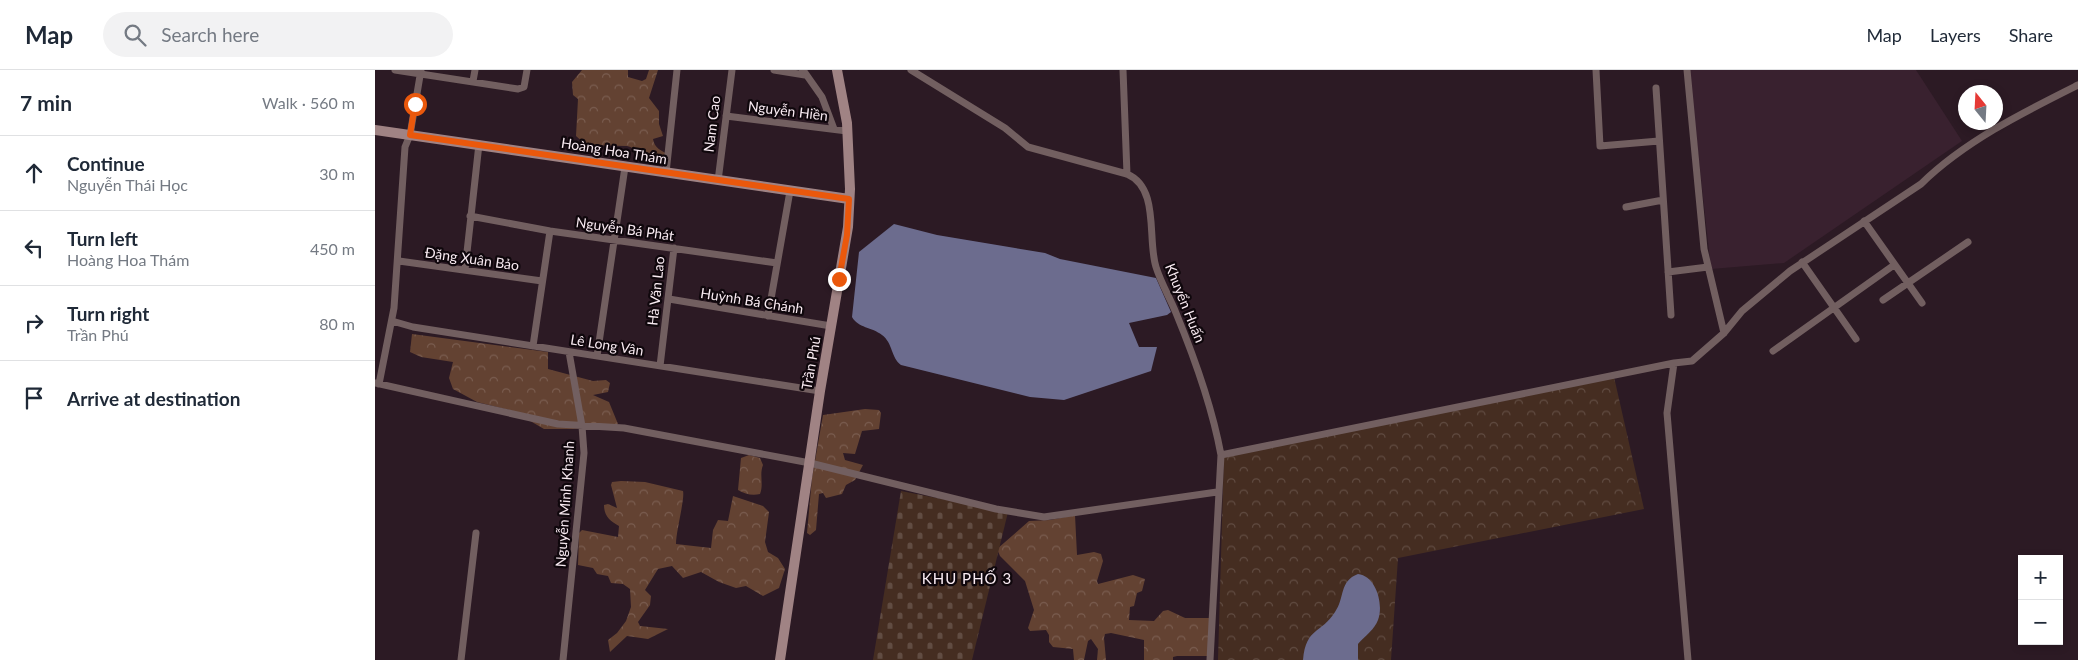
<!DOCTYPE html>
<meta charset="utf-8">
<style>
:root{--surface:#fff;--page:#f2f2f3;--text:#1f2937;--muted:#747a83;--line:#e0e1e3}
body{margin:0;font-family:Lato,sans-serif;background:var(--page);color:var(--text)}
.controls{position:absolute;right:15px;bottom:15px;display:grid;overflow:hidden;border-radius:0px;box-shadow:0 2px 8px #0003}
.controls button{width:45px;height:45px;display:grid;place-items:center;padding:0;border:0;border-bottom:1px solid var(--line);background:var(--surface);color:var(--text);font:25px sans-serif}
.compass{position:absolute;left:1583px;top:15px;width:45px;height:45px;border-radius:50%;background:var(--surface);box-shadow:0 2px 8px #0003;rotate:342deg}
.stop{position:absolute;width:15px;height:15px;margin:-11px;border:4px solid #ea580c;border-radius:50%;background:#fff}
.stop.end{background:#ea580c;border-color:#fff;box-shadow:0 1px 5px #0008}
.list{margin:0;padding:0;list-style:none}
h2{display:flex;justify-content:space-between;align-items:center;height:65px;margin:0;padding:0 20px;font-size:21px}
h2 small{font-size:16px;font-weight:400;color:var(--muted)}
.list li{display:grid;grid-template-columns:32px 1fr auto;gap:15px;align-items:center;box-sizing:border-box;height:75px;padding:0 20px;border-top:1px solid var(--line)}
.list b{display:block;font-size:19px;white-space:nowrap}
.list p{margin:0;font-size:16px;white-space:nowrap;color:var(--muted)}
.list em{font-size:16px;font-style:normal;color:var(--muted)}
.icon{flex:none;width:28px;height:28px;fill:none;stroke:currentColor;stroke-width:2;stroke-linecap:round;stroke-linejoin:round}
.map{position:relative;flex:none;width:1703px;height:590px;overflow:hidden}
header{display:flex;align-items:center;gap:30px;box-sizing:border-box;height:70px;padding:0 25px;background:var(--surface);border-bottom:1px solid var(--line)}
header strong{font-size:24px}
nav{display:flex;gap:28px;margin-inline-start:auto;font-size:18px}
.search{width:350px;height:45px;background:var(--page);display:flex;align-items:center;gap:12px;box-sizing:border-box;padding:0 18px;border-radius:28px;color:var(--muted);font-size:19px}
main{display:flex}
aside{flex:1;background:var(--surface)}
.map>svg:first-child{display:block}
.built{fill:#39212f}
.forest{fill:url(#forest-crowns)}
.cemetery{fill:url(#cemetery-stones)}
.park{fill:url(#park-crowns)}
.water{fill:#6c6c8e}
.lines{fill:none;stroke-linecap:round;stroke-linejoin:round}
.street{stroke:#725f60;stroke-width:7}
.secondary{stroke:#a08384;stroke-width:10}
.route{stroke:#ea580c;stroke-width:6}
.labels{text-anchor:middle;stroke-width:4.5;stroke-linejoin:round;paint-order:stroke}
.street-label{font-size:14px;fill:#f9ebf2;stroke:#0f070c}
.neighbourhood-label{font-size:15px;letter-spacing:1px;fill:#f9ebf2;stroke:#0f070c}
</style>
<header>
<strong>Map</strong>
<div class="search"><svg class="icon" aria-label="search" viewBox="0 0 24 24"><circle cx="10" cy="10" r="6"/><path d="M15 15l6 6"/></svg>Search here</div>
<nav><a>Map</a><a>Layers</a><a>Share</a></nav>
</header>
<main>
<aside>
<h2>7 min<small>Walk · 560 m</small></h2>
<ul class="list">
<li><svg class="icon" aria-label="ahead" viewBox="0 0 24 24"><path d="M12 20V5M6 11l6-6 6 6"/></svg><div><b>Continue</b><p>Nguyễn Thái Học</p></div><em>30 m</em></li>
<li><svg class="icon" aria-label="left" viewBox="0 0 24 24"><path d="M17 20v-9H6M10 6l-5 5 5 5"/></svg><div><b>Turn left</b><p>Hoàng Hoa Thám</p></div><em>450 m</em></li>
<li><svg class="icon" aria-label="right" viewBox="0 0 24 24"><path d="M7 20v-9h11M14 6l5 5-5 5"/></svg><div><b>Turn right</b><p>Trần Phú</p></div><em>80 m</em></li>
<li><svg class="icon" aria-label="arrive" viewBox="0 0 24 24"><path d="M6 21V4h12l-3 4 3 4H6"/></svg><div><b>Arrive at destination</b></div></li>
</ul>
</aside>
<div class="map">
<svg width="1703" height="590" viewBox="0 0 1703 590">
<defs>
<pattern id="forest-crowns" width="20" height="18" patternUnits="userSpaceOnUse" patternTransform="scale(1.25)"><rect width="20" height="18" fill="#634232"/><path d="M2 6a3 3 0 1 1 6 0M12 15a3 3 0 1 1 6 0" fill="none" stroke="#7a5d50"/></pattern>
<pattern id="cemetery-stones" width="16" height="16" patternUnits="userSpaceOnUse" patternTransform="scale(1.25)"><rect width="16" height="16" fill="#452d21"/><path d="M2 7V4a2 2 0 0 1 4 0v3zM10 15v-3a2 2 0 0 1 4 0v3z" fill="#614c42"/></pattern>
<pattern id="park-crowns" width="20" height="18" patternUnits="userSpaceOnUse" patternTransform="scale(1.25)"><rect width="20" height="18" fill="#452d21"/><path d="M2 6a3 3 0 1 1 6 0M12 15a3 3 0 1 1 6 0" fill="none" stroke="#614c42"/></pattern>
</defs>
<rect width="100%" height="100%" fill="#2c1a24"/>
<!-- built -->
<path class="built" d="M 1314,0 L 1541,0 L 1587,71 L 1409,193 L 1336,199 Z"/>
<!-- forest -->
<path class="forest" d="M 207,0 L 253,0 L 253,7 L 267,11 L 271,9 L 274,0 L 283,0 L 274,28 L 284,41 L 284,54 L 288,66 L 278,69 C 279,78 287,81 294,85 L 295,89 C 288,91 274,92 267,88 C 261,84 260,77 252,76 L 211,75 L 201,66 L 203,29 L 198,25 L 197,12 Z
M 37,264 L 173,282 L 173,299 L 218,311 L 231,310 L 235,313 L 233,322 L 218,325 L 234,332 L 243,354 L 198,359 L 169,359 L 138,341 L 102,332 L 78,319 L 74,308 L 78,292 L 46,287 L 35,282 Z
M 490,339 L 504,340 L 506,343 L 504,359 L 487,361 L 480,384 L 468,383 L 470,390 L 488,395 L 480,410 L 471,415 L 467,424 L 451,428 L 448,423 L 444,424 L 441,460 L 435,465 L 432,463 L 437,408 L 448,345 Z
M 374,385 L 385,388 L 388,395 C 384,405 389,414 385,424 C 377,426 370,424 363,420 L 366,388 Z
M 246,411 L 270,412 L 308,421 C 310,429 301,461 301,474 L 336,478 L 338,460 L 343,450 L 353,451 L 358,426 L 388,436 L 394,442 L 390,472 L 393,482 L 403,488 L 410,499 L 404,518 L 388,526 L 371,516 L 361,518 L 344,512 L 326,502 L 308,508 L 297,496 L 283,499 L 270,520 L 276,526 L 275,535 L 263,552 L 265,556 L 293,559 L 273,569 L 252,566 L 235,582 L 233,570 L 242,563 L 251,551 L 256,537 L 255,519 L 248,514 L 236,513 L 233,506 L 222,504 L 218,498 L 203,495 L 204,463 L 207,460 L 243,467 L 244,456 C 235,451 229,446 229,435 L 233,434 L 242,438 L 236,415 L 237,412 Z
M 700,445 L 702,485 L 719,482 L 726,484 L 728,491 L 722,511 L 723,514 L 758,505 L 770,509 L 767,521 L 762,523 L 759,536 L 755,537 L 754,550 L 779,551 L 788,541 L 793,540 L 810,548 L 835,548 L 833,586 L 802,586 L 798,587 L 798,590 L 769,590 L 769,570 L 736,563 L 730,564 L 729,568 L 731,590 L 722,590 L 723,579 L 716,569 L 713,571 L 709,590 L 699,590 L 698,579 L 678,577 L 674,572 L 674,565 L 671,560 L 655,561 L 653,558 L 659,540 L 650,511 L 625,486 L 622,479 L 654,451 L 675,450 Z"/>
<!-- cemetery -->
<path class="cemetery" d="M 526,421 L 633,442 L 597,590 L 498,590 Z"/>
<!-- park -->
<path class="park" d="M 1239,307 L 1269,439 L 1023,488 L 1016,590 L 843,590 L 849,383 Z"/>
<!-- water -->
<path class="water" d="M 519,154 L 562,165 L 670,183 L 685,189 L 781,208 L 796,242 L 792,245 L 754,253 L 764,277 L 782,277 L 776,301 L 689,330 L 655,327 L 526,295 C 516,288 518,273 507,265 C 497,257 483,258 477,247 L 484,182 Z
M 983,504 C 1001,506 1009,534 1003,550 C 1000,559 989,567 983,574 L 983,590 L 928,590 C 931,557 946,564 960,542 C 970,528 964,511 983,504 Z"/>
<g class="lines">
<!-- street -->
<path class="street" d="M 20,0 L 143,19 L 149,17 L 152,0
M 399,0 L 430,5
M 428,0 L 447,27 L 459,59
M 536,0 L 630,58 L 653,77 L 752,104 C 785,118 772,169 781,197 C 786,213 795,228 801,243 C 820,289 837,336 846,385 L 835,590
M 748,0 L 752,104
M 1221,0 L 1225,76 L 1284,71
M 1312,0 L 1329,179 L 1349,263
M 98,11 L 100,0
M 1281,18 L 1296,245
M 351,46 L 472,61
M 291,103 L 302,0
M 343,111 L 357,0
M 1251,137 L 1288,130
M 95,146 L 175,161 L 402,193
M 1489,151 L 1547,233
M 24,191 L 167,211
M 1427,192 L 1481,269
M 90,200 L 104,74
M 1293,202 L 1333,197
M 294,229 L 456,256
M 1508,230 L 1593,172
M 393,246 L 415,121
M 17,251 L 38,257 L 445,321
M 158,276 L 175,161
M 1398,281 L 1519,195
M 222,286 L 250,97
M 1299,293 L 1292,343 L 1313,590
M 285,296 L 299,178
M 0,313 L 183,354 L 249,358 L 435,393 L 621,439 L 669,447 L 842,422
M 4,314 L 19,238 L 30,77 L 35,65 L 46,0
M 846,385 L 1299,293 L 1317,291 L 1349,263 L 1367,241 L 1415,201 L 1546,114 C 1590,71 1649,42 1703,15
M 86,590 L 101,463
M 188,590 L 209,383 L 207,356 L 194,282"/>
<!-- secondary -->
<path class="secondary" d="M 0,60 L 474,129
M 405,590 L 445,321 L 473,157 L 475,119 L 472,53 L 462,0"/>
</g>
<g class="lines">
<!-- route -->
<path class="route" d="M 40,34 L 35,65 L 474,129 L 472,165 L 464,209"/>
</g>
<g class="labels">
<!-- street labels -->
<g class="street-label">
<text transform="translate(413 41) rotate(7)" y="5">Nguyễn Hiền</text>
<text transform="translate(337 54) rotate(-83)" y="5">Nam Cao</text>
<text transform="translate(239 81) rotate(9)" y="5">Hoàng Hoa Thám</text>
<text transform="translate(250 159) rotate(8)" y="5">Nguyễn Bá Phát</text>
<text transform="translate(97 189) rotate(8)" y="5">Đặng Xuân Bảo</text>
<text transform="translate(281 221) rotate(-84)" y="5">Hà Văn Lao</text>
<text transform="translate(377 231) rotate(9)" y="5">Huỳnh Bá Chánh</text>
<text transform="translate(810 233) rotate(68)" y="5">Khuyển Huấn</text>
<text transform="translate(232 275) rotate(9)" y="5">Lê Long Vân</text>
<text transform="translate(436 293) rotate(-80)" y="5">Trần Phú</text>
<text transform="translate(190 434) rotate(-86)" y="5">Nguyễn Minh Khanh</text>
</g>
<!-- neighbourhood labels -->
<g class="neighbourhood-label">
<text x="592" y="514">KHU PHỐ 3</text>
</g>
</g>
</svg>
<div class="controls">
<button>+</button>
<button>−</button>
</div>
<svg class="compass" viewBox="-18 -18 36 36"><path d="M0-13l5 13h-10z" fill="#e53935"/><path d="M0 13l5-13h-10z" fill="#747a83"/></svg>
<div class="stop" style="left:40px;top:34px"></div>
<div class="stop end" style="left:464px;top:209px"></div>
</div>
</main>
